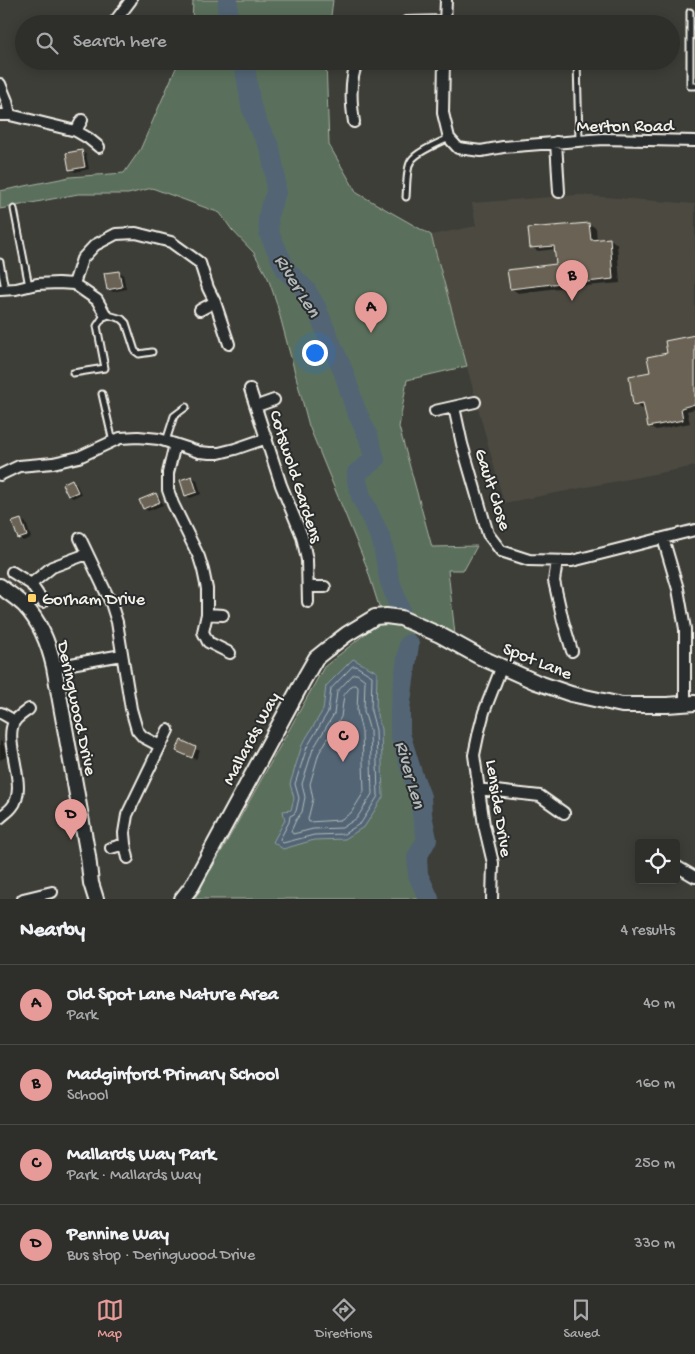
<!DOCTYPE html>
<meta charset="utf-8">
<style>
:root{--surface:#2e2e2b;--page:#363633;--text:#f1f3f6;--muted:#a7a8a9;--line:#494a47;--accent:#e69b98}
body{margin:0;font-family:"Gochi Hand",sans-serif;background:var(--page);color:var(--text)}
.controls{position:absolute;right:15px;bottom:15px;display:grid;overflow:hidden;border-radius:5px;box-shadow:0 2px 12px #0003}
.controls button{width:45px;height:45px;display:grid;place-items:center;padding:0;border:0;border-bottom:1px solid var(--line);background:var(--surface);color:var(--text);font:25px sans-serif}
.you{position:absolute;left:314px;top:352px;width:18px;height:18px;margin:-12px;border:4px solid #fff;border-radius:50%;background:#1a73e8;box-shadow:0 0 0 8px #1a73e833}
.badge{display:grid;place-items:center;width:32px;height:32px;border-radius:50%;background:var(--accent);color:#111;font-size:16px;font-weight:700}
.pin{position:absolute;translate:-50% -41px;filter:drop-shadow(0 1px 2px #0008)}
.pin::after{content:'';position:absolute;top:26px;width:18px;height:15px;background:inherit;clip-path:polygon(0 0,100% 0,50% 100%)}
.list{margin:0;padding:0;list-style:none}
h2{display:flex;justify-content:space-between;align-items:center;height:65px;margin:0;padding:0 20px;font-size:21px}
h2 small{font-size:16px;font-weight:400;color:var(--muted)}
.list li{display:grid;grid-template-columns:32px 1fr auto;gap:15px;align-items:center;box-sizing:border-box;height:80px;padding:0 20px;border-top:1px solid var(--line)}
.list b{display:block;font-size:19px;white-space:nowrap}
.list p{margin:0;font-size:16px;white-space:nowrap;color:var(--muted)}
.list em{font-size:16px;font-style:normal;color:var(--muted)}
.icon{flex:none;width:28px;height:28px;fill:none;stroke:currentColor;stroke-width:2;stroke-linecap:round;stroke-linejoin:round}
.map{position:relative;flex:none;width:695px;height:899px;overflow:hidden}
.search{position:absolute;background:var(--surface);box-shadow:0 2px 12px #0003;left:15px;right:15px;top:15px;height:55px;display:flex;align-items:center;gap:12px;box-sizing:border-box;padding:0 18px;border-radius:28px;color:var(--muted);font-size:19px}
.sheet{height:385px;background:var(--surface)}
nav{display:flex;justify-content:space-around;align-items:center;box-sizing:border-box;height:70px;border-top:1px solid var(--line);background:var(--surface);font-size:14px;color:var(--muted)}
nav a{display:grid;justify-items:center;gap:2px}
nav .on{color:var(--accent)}
.map>svg:first-child{display:block}
.built{fill:#4c4941}
.green{fill:#5a705c;stroke:#a7b0a2}
.water{fill:#526575;stroke:#939da3}
.shadow{fill:#0007}
.lines{fill:none;stroke-linecap:round;stroke-linejoin:round}
.shore{stroke:#b3b9ba;stroke-width:1}
.river{stroke:#526575;stroke-width:20}
.building{fill:#6b6454;stroke:#f4f1e8}
.lane-casing{stroke:#f4f1e8;stroke-width:9}
.street-casing{stroke:#f4f1e8;stroke-width:14}
.secondary-casing{stroke:#f4f1e8;stroke-width:18}
.lane{stroke:#2a2d2e;stroke-width:5}
.street{stroke:#2a2d2e;stroke-width:10}
.secondary{stroke:#2a2d2e;stroke-width:14}
.poi-dot{fill:#ffd166;stroke:#2a2d2e;stroke-width:2}
.labels{text-anchor:middle;stroke-width:4;stroke-linejoin:round;paint-order:stroke}
.street-label{font-size:18px;fill:#f4f1e8;stroke:#2a2d2e}
.poi-label{font-size:18px;fill:#f4f1e8;stroke:#2a2d2e;text-anchor:start}
.water-label{font-size:19px;font-style:italic;fill:#b3b9ba;stroke:#2a2d2e}
</style>
<div class="map">
<svg width="695" height="899" viewBox="0 0 695 899">
<rect width="100%" height="100%" fill="#3e3e39"/>
<filter id="ink" filterUnits="userSpaceOnUse"><feTurbulence type="fractalNoise" baseFrequency=".02" numOctaves="2"/><feDisplacementMap in="SourceGraphic" scale="10" xChannelSelector="R" yChannelSelector="G"/><feConvolveMatrix kernelMatrix="1 2 1 2 8 2 1 2 1" color-interpolation-filters="sRGB"/></filter>
<g filter="url(#ink)">
<!-- built -->
<path class="built" d="M 578,195 L 695,204 L 695,466 L 504,503 L 431,235 L 476,226 L 472,203 Z"/>
<!-- green -->
<path class="green" d="M 193,0 L 333,0 L 330,24 L 192,24 Z
M 179,61 L 326,61 L 329,145 L 357,193 L 431,235 L 467,366 L 407,380 L 399,427 L 432,547 L 477,546 L 464,570 L 448,570 L 456,644 L 412,628 L 413,645 L 406,693 L 404,721 L 407,740 L 422,785 L 433,832 C 415,860 421,870 431,899 L 194,899 L 199,892 L 209,870 L 211,870 L 324,667 L 376,625 L 394,621 L 382,616 L 366,565 L 309,426 L 276,301 L 268,278 L 254,253 L 232,230 L 220,213 L 152,188 L 128,194 L 78,194 L 0,209 L 0,191 L 70,177 L 124,173 L 140,150 Z"/>
<!-- water -->
<path class="water" d="M 353,659 L 377,672 L 376,711 L 381,729 L 383,797 L 365,826 L 345,839 L 314,840 L 283,849 L 273,842 L 285,820 L 283,811 L 291,810 L 294,798 L 290,784 L 302,745 L 323,710 L 326,686 Z"/>
<!-- shadow -->
<path class="shadow" d="M 82,152 L 86,154 L 89,169 L 75,172 L 70,169 Z
M 589,224 L 596,228 L 597,241 L 610,239 L 617,244 L 620,283 L 586,286 L 583,285 L 518,293 L 511,288 L 557,265 L 556,249 L 538,251 L 531,247 Z
M 118,272 L 123,274 L 126,289 L 113,292 L 108,289 Z
M 695,336 L 695,409 L 687,411 L 690,423 L 656,430 L 649,426 L 645,408 L 641,409 L 634,404 L 651,373 L 668,354 Z
M 192,477 L 197,480 L 201,494 L 190,498 L 186,495 Z
M 72,481 L 76,483 L 81,494 L 73,498 L 68,495 Z
M 156,494 L 160,497 L 163,505 L 148,511 L 144,508 Z
M 21,520 L 26,523 L 31,538 L 23,541 L 19,538 Z
M 0,741 L 2,742 L 8,756 L 0,760 Z
M 181,742 L 200,751 L 196,759 L 182,753 Z"/>
<g class="lines">
<!-- shore -->
<path class="shore" d="M 353,666 L 356,666 L 372,676 L 371,711 L 376,730 L 378,796 L 361,823 L 344,834 L 314,835 L 283,843 L 281,841 L 280,839 L 289,822 L 290,816 L 294,814 L 296,811 L 299,798 L 295,784 L 307,747 L 328,712 L 331,689 Z
M 354,674 L 357,674 L 365,680 L 364,711 L 370,731 L 372,794 L 357,818 L 342,828 L 313,829 L 293,834 L 291,831 L 296,820 L 302,812 L 305,797 L 302,784 L 313,749 L 334,714 L 337,692 Z
M 353,685 L 356,685 L 358,687 L 357,711 L 362,732 L 364,792 L 351,813 L 340,820 L 309,822 L 308,819 L 313,799 L 310,784 L 319,753 L 341,717 L 344,695 Z"/>
<!-- river -->
<path class="river" d="M 228,0 L 227,17 L 228,24
M 244,61 L 251,106 L 258,125 L 270,148 L 275,174 L 276,193 L 270,208 L 268,218 L 269,233 L 286,270 L 306,290 L 316,307 L 327,334 L 344,373 L 355,408 L 368,436 L 375,459 L 357,473 L 357,481 L 361,496 L 382,541 L 389,578 L 400,610
M 409,644 L 400,708 L 400,734 L 412,773 L 421,797 L 422,815 L 427,839 L 417,857 L 418,875 L 429,899"/>
</g>
<!-- building -->
<path class="building" d="M 82,150 L 85,167 L 69,170 L 66,153 Z
M 589,223 L 591,240 L 610,238 L 613,279 L 578,283 L 578,281 L 510,289 L 507,270 L 556,264 L 554,246 L 530,248 L 528,228 Z
M 119,271 L 122,287 L 107,290 L 104,273 Z
M 695,335 L 695,404 L 681,408 L 683,420 L 648,427 L 643,403 L 633,405 L 629,376 L 650,372 L 647,357 L 667,353 L 665,341 Z
M 192,476 L 197,492 L 185,496 L 180,480 Z
M 72,479 L 78,492 L 68,496 L 62,484 Z
M 156,493 L 160,502 L 143,509 L 139,500 Z
M 21,519 L 27,536 L 18,539 L 12,522 Z
M 181,740 L 196,747 L 192,758 L 176,751 Z"/>
<g class="lines">
<defs>
<path id="lane" d="M 690,12 L 690,86 L 695,86
M 577,61 L 579,140
M 406,197 C 407,187 406,169 411,161 C 416,152 439,143 449,138
M 14,209 L 29,286
M 0,262 L 5,289
M 73,373 L 105,368 L 97,326 L 105,314 L 122,319 L 126,323 L 135,351 L 139,354 L 152,352
M 102,394 L 113,442
M 166,441 L 174,416 L 186,407"/>
<path id="street" d="M 113,24 L 131,0
M 404,24 L 406,22 L 445,21
M 445,24 L 446,0
M 444,61 L 443,113 L 449,138 L 458,148 L 481,151 L 503,147 L 603,139 L 695,141
M 0,84 L 7,101 L 10,115
M 0,115 L 10,115 L 76,131 L 88,138 L 99,147
M 354,122 C 351,103 349,79 358,61
M 76,131 L 82,120
M 556,142 L 559,192
M 74,284 L 82,259 L 95,245 L 116,234 L 136,233 L 171,242 L 200,263 L 208,288 L 215,302 L 229,344
M 0,290 L 16,289 L 37,284 L 58,283 L 74,284 L 97,300 L 105,314
M 200,310 L 215,302
M 250,389 L 281,485 L 302,536 L 307,560 L 308,602
M 257,406 L 274,400
M 454,407 L 462,444 L 488,534 L 501,551 L 529,560 L 572,561 L 695,530
M 435,411 L 475,402
M 175,444 L 168,473 L 168,490 L 173,504 L 199,557 L 203,570 L 207,589 L 207,614 L 203,632 L 208,642 L 230,653
M 0,475 L 19,466 L 53,463 L 79,457 L 120,438 L 138,437 L 159,439 L 199,452 L 210,453 L 219,453 L 235,449 L 267,438
M 80,538 L 111,603 L 117,622 L 131,709 L 137,730 L 143,737 L 160,746
M 663,538 L 678,589 L 685,629 L 685,704
M 557,561 L 554,581 L 563,621 L 572,651
M 12,572 L 31,584 L 43,602
M 31,584 L 52,567 L 87,554
M 308,587 L 325,587
M 207,614 L 223,615
M 54,667 L 122,655
M 1,713 L 15,721
M 478,789 L 540,796 L 564,813
M 0,818 C 4,814 9,811 12,807 C 29,787 3,743 14,722 C 17,717 24,713 29,709
M 111,848 L 125,844
M 128,858 L 125,844 L 124,833 L 127,815 L 168,730
M 676,866 L 695,877
M 23,899 L 52,892
M 492,899 L 493,863 L 484,825 L 474,755 L 479,731 L 484,712 L 502,666"/>
<path id="secondary" d="M 0,586 C 8,593 18,599 25,606 C 41,623 49,645 54,667 L 81,817 L 88,856 L 91,883 L 96,899
M 182,899 L 192,886 L 304,679 L 316,658 L 326,650 L 347,634 L 375,617 L 386,616 L 401,618 L 410,622 L 440,635 L 480,657 L 536,682 L 571,694 L 622,705 L 667,705 L 695,703"/>
</defs>
<!-- lane casing -->
<use href="#lane" class="lane-casing"/>
<!-- street casing -->
<use href="#street" class="street-casing"/>
<!-- secondary casing -->
<use href="#secondary" class="secondary-casing"/>
<!-- lane -->
<use href="#lane" class="lane"/>
<!-- street -->
<use href="#street" class="street"/>
<!-- secondary -->
<use href="#secondary" class="secondary"/>
</g>
</g>
<!-- markers -->
<rect class="poi-dot" x="27" y="593" width="10" height="10" rx="2.5"/>
<g class="labels">
<!-- street labels -->
<g class="street-label">
<text x="625" y="131">Merton Road</text>
<text transform="translate(297 476) rotate(72)" y="6">Cotswold Gardens</text>
<text transform="translate(494 489) rotate(72)" y="6">Gault Close</text>
<text transform="translate(538 660) rotate(22)" y="6">Spot Lane</text>
<text transform="translate(78 708) rotate(78)" y="6">Deringwood Drive</text>
<text transform="translate(250 738) rotate(-62)" y="6">Mallards Way</text>
<text transform="translate(500 808) rotate(81)" y="6">Lenside Drive</text>
</g>
<!-- poi labels -->
<g class="poi-label">
<text x="42" y="604">Gorham Drive</text>
</g>
<!-- water labels -->
<g class="water-label">
<text transform="translate(299 285) rotate(58)" y="7">River Len</text>
<text transform="translate(412 774) rotate(74)" y="7">River Len</text>
</g>
</g>
</svg>
<div class="controls">
<button><svg class="icon" aria-label="locate" viewBox="0 0 24 24"><circle cx="12" cy="12" r="6"/><path d="M12 2v4M12 18v4M2 12h4M18 12h4"/></svg></button>
</div>
<div class="you"></div>
<div class="pin badge" style="left:371px;top:333px">A</div>
<div class="pin badge" style="left:572px;top:301px">B</div>
<div class="pin badge" style="left:343px;top:762px">C</div>
<div class="pin badge" style="left:71px;top:840px">D</div>
<div class="search"><svg class="icon" aria-label="search" viewBox="0 0 24 24"><circle cx="10" cy="10" r="6"/><path d="M15 15l6 6"/></svg>Search here</div>
</div>
<section class="sheet">
<h2>Nearby<small>4 results</small></h2>
<ul class="list">
<li><span class="badge">A</span><div><b>Old Spot Lane Nature Area</b><p>Park</p></div><em>40 m</em></li>
<li><span class="badge">B</span><div><b>Madginford Primary School</b><p>School</p></div><em>160 m</em></li>
<li><span class="badge">C</span><div><b>Mallards Way Park</b><p>Park · Mallards Way</p></div><em>250 m</em></li>
<li><span class="badge">D</span><div><b>Pennine Way</b><p>Bus stop · Deringwood Drive</p></div><em>330 m</em></li>
</ul>
</section>
<nav>
<a class="on"><svg class="icon" aria-label="map" viewBox="0 0 24 24"><path d="M3 6l6-2 6 2 6-2v14l-6 2-6-2-6 2zM9 4v14M15 6v14"/></svg>Map</a>
<a><svg class="icon" aria-label="directions" viewBox="0 0 24 24"><path d="M12 3l9 9-9 9-9-9zM9 14v-3h6M13 9l2 2-2 2"/></svg>Directions</a>
<a><svg class="icon" aria-label="saved" viewBox="0 0 24 24"><path d="M7 4h10v16l-5-4-5 4z"/></svg>Saved</a>
</nav>
